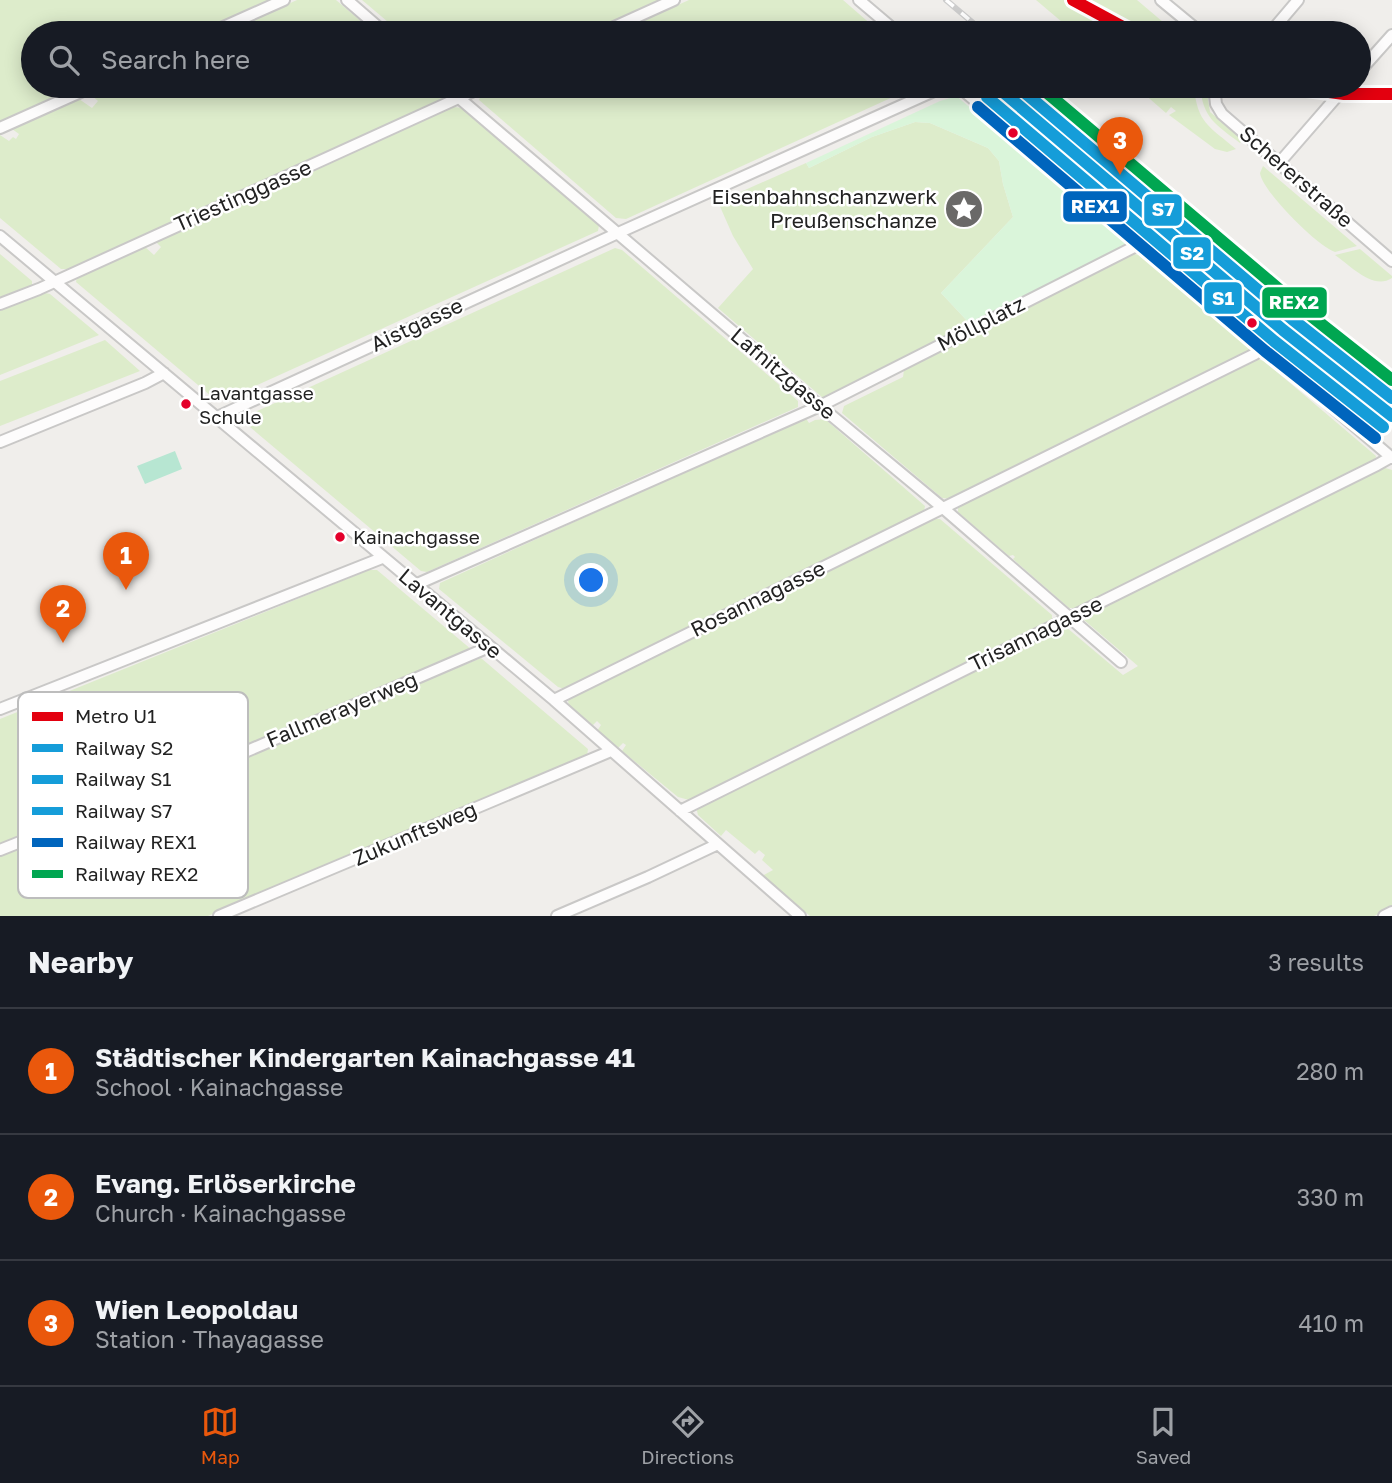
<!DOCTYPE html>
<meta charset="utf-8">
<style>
:root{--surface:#171b24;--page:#20242c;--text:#f1f3f6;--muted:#9ea1a6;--line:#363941;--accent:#ea580c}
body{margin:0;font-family:"Golos Text",sans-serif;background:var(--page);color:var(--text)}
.you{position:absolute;left:592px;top:581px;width:24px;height:24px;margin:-18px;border:5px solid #fff;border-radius:50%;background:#1a73e8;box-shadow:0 0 0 10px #1a73e833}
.badge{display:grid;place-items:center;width:46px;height:46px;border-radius:50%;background:var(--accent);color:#fff;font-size:23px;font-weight:700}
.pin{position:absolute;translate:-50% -58px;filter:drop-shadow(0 2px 4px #0008)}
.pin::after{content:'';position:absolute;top:37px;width:24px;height:21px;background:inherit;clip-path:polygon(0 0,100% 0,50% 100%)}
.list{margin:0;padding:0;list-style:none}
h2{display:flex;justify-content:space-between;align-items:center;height:91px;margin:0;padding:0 28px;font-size:30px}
h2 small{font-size:23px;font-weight:400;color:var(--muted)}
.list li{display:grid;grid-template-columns:46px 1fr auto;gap:21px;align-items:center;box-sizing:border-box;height:126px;padding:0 28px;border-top:2px solid var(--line)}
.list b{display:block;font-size:26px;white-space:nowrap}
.list p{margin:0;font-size:23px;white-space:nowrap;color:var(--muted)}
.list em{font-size:23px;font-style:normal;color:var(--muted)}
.icon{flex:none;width:38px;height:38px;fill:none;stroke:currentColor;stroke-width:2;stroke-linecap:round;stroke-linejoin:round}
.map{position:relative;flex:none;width:1392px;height:916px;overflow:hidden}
.search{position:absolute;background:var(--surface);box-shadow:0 4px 18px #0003;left:21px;right:21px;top:21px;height:77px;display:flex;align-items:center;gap:18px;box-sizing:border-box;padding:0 24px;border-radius:38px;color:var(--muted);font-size:26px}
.sheet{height:469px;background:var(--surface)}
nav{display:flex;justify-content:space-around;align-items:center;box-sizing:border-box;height:98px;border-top:2px solid var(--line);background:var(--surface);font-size:19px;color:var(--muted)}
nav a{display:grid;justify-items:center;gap:4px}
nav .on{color:var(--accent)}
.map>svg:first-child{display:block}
.grass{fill:#ddeccb}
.park{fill:#daf5da}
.pitch{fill:#b7e6d2}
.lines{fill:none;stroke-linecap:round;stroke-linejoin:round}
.minor-casing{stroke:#c9c8c7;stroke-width:14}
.minor{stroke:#fdfcfc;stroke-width:10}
.rail-casing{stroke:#ccc;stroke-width:6}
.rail{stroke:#fff;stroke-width:3.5;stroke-dasharray:10;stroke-linecap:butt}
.rail-1-casing{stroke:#fff;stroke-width:18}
.rail-2-casing{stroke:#fff;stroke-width:18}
.rail-3-casing{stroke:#fff;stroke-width:18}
.rail-4-casing{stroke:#fff;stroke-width:18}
.rail-5-casing{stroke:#fff;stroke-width:18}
.rail-1{stroke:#159dd9;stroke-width:12}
.rail-2{stroke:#159dd9;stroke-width:12}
.rail-3{stroke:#159dd9;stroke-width:12}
.rail-4{stroke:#0065bd;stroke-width:12}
.rail-5{stroke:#00a651;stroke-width:12}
.metro-1-casing{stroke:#fff;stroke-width:18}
.metro-1{stroke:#e3000f;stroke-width:12}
.bus-dot{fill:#e4002b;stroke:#fff;stroke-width:2.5}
.labels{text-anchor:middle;stroke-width:5;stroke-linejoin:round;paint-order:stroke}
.bus-label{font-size:19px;fill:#222;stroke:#fff;text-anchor:start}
.street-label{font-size:21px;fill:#222;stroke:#fff}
.poi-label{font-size:21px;fill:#222;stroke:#fff;text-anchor:end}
.key{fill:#fff;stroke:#bdbdbd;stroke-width:2}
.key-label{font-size:19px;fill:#222}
.line-badge{stroke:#fff;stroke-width:2.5}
.badge-label{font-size:19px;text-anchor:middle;font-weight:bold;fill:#fff}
</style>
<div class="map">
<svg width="1392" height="916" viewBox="0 0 1392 916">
<rect width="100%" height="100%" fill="#f0eeeb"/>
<!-- grass -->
<path class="grass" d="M 0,0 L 274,0 L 201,33 L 33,33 L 33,86 L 85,86 L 0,124 Z
M 297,0 L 336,0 L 375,33 L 224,33 Z
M 362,0 L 663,0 L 589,33 L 401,33 Z
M 689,0 L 843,0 L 881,33 L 616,33 Z
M 1036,0 L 1137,0 L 1176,33 L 1075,33 Z
M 107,86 L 437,86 L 445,92 L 444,98 L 68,269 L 61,269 L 0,218 L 0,135 L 9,141 L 13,137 L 16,139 L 19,134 L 12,129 L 79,99 L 92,108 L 98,101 L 90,94 Z
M 502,86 L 917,86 L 626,219 L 616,218 L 479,100 L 481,95 Z
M 1135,86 L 1194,86 C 1197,123 1209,126 1236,149 L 1227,152 L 1215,149 L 1169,115 L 1176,111 L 1171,107 L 1166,113 Z
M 1200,86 L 1206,86 L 1210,112 L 1243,139 L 1240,143 C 1215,124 1203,118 1200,86 Z
M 454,107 L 462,108 L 599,225 L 598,231 L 224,400 L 217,400 L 211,396 L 76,282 L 77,277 L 144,246 L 154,255 L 161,247 L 155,241 Z
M 915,122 L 930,123 L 988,148 L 999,161 L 1003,184 L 1013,217 L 941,293 L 971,325 L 823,398 L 718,308 L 753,269 L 733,236 L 718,202 L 806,163 L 809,168 L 872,137 Z
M 1263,166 L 1357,246 L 1335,252 C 1317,246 1262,191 1260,173 Z
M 615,248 L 622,250 L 798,401 L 798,407 L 427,572 L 421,571 L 244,422 L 244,417 Z
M 1360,249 L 1392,276 L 1392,278 C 1373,291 1350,265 1335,255 Z
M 0,254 L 32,281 L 32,285 L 0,297 Z
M 1133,254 L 1141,255 L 1250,348 L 1248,354 L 951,499 L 942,498 L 842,413 L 844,406 L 903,377 L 904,370 Z
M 41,292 L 50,294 L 99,335 L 0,375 L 0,308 Z
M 105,340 L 140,371 L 0,426 L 0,381 Z
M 1257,359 L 1264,361 L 1376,456 L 1375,461 L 1076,608 L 1069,608 L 1013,559 L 1015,557 L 1013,555 L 1009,556 L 958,512 L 958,507 Z
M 805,417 L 809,423 L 815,420 L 825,419 L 925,506 L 924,512 L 565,689 L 558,687 L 439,589 L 440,583 Z
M 1382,467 L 1392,470 L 1392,908 L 1374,916 L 810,916 L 762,876 L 773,870 L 762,860 L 765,855 L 759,850 L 755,854 L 726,830 L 721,836 L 698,815 L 696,807 L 1059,627 L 1066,627 L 1123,675 L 1138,666 L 1084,620 L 1084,614 Z
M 933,519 L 940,519 L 1052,615 L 1052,620 L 689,800 L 678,797 L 622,751 L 626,745 L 623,743 L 618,748 L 597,731 L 601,725 L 597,721 L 592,726 L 569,706 L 568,701 L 571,698 Z
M 369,570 L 377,570 L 472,650 L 277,733 L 0,846 L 0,719 Z
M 481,658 L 588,749 L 587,756 L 208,916 L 0,916 L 0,855 Z"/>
<!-- park -->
<path class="park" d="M 955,95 L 1121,234 L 1125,244 L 1122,249 L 971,325 L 941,293 L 1013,217 L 1003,184 L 999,161 L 988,148 L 930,123 L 915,122 L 872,137 L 809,168 L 806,163 L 940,101 L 954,97 Z"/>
<!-- pitch -->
<path class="pitch" d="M 175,451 L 182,469 L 145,484 L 137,466 Z"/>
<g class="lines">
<defs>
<path id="minor" d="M 347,0 L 385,33
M 859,0 L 898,33
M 1161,0 L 1201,33
M 210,33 L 284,0
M 601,33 L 674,0
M 1270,33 L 1298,0
M 1359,72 L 1392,35
M 445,86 L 820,406 L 943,508 L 1121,662
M 958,86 L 1392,458
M 1214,86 L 1216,104 L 1222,114 L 1392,261
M 0,128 L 94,86
M 1280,162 L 1346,86
M 0,236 L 554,700 L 800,916
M 0,304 L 39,289 L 485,86
M 217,417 L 618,233 L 945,86
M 0,442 L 145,383 L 164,373
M 415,585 L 820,406 L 1142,243
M 554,700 L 1255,354 L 1262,347
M 0,709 L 382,558
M 680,811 L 1377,465 L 1391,457
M 0,850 L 231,758 L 489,647
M 219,916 L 611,751
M 557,916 L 648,877 L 718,844
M 1384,916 L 1392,912"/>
</defs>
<!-- minor casing -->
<use href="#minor" class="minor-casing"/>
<!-- minor -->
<use href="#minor" class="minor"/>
<defs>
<path id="rail" d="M 946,0 L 985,33
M 1047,86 L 1392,381"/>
</defs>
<!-- rail casing -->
<use href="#rail" class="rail-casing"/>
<!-- rail -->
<use href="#rail" class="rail"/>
<defs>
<path id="rail-1" d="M 996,86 L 1283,330 L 1392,416"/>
<path id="rail-2" d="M 987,97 L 1274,341 L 1383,427"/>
<path id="rail-3" d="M 1017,86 L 1292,319 L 1392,398"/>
<path id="rail-4" d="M 978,107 L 1265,351 L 1375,438"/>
<path id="rail-5" d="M 1039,86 L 1301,308 L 1392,380"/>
</defs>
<!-- rail-1 casing -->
<use href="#rail-1" class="rail-1-casing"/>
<!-- rail-2 casing -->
<use href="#rail-2" class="rail-2-casing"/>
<!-- rail-3 casing -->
<use href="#rail-3" class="rail-3-casing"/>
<!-- rail-4 casing -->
<use href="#rail-4" class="rail-4-casing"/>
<!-- rail-5 casing -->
<use href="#rail-5" class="rail-5-casing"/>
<!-- rail-1 -->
<use href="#rail-1" class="rail-1"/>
<!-- rail-2 -->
<use href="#rail-2" class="rail-2"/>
<!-- rail-3 -->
<use href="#rail-3" class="rail-3"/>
<!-- rail-4 -->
<use href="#rail-4" class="rail-4"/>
<!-- rail-5 -->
<use href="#rail-5" class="rail-5"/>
<defs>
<path id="metro-1" d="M 1073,0 L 1134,33
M 1284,86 L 1344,94 L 1392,94"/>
</defs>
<!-- metro-1 casing -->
<use href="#metro-1" class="metro-1-casing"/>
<!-- metro-1 -->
<use href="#metro-1" class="metro-1"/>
</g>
<!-- icons -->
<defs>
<symbol id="sight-disc" viewBox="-11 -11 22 22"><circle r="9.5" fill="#6a6968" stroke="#fff"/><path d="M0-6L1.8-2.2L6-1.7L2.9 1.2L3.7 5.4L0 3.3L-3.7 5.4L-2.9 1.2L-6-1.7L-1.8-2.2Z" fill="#fff"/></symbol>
</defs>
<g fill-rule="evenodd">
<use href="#sight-disc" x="942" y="187" width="44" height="44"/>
</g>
<!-- markers -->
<g class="bus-dot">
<circle cx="1013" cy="133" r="6"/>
<circle cx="1252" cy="323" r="6"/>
<circle cx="186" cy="404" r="6"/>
<circle cx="340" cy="537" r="6"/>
</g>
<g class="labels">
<!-- bus labels -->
<g class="bus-label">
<text x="199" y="400">Lavantgasse<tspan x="199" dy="24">Schule</tspan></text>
<text x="353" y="544">Kainachgasse</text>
</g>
<!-- street labels -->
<g class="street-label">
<text transform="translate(1296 177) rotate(41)" y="7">Schererstraße</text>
<text transform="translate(243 196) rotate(-24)" y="7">Triestinggasse</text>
<text transform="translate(981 324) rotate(-27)" y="7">Möllplatz</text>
<text transform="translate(417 325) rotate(-25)" y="7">Aistgasse</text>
<text transform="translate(783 374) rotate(40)" y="7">Lafnitzgasse</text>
<text transform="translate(758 599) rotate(-26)" y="7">Rosannagasse</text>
<text transform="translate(450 614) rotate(40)" y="7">Lavantgasse</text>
<text transform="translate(1036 634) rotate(-26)" y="7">Trisannagasse</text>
<text transform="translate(342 710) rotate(-23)" y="7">Fallmerayerweg</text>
<text transform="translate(415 834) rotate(-23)" y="7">Zukunftsweg</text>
</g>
<!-- poi labels -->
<g class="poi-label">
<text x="937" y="204">Eisenbahnschanzwerk<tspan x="937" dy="24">Preußenschanze</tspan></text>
</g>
</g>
<!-- legend -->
<rect x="18" y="692" width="230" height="206" rx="10" class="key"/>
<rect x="32" y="712" width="31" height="9" fill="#e3000f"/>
<rect x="32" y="744" width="31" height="8" fill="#159dd9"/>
<rect x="32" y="775" width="31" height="9" fill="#159dd9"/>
<rect x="32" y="807" width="31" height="8" fill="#159dd9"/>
<rect x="32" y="838" width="31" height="9" fill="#0065bd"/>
<rect x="32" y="870" width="31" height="8" fill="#00a651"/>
<g class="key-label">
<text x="75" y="723">Metro U1</text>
<text x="75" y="755">Railway S2</text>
<text x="75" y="786">Railway S1</text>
<text x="75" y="818">Railway S7</text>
<text x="75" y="849">Railway REX1</text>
<text x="75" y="881">Railway REX2</text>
</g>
<g class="line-badge">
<rect x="1062" y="190" width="66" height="33" rx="7" fill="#0065bd"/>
<rect x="1143" y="193" width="40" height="34" rx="7" fill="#159dd9"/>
<rect x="1172" y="236" width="40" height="34" rx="7" fill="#159dd9"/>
<rect x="1203" y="281" width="40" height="34" rx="7" fill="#159dd9"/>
<rect x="1261" y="286" width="67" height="33" rx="7" fill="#00a651"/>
</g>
<g class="badge-label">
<text x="1095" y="213">REX1</text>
<text x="1163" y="216">S7</text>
<text x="1192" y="260">S2</text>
<text x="1223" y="305">S1</text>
<text x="1294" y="309">REX2</text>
</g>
</svg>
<div class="you"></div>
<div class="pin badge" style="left:126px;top:590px">1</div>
<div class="pin badge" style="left:63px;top:643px">2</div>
<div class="pin badge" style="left:1120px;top:175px">3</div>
<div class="search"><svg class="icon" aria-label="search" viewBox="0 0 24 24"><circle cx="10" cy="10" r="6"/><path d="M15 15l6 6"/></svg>Search here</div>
</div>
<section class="sheet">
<h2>Nearby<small>3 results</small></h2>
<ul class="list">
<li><span class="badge">1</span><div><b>Städtischer Kindergarten Kainachgasse 41</b><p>School · Kainachgasse</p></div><em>280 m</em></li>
<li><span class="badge">2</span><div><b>Evang. Erlöserkirche</b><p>Church · Kainachgasse</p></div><em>330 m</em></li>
<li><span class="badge">3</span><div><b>Wien Leopoldau</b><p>Station · Thayagasse</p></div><em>410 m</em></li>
</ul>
</section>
<nav>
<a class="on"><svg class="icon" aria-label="map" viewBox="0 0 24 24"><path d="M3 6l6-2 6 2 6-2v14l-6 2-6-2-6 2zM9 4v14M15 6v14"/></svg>Map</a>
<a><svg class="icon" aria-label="directions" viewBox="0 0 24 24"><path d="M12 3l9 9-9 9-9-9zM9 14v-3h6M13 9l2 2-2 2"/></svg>Directions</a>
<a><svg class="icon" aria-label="saved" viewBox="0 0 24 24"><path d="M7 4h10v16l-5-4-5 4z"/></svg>Saved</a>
</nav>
